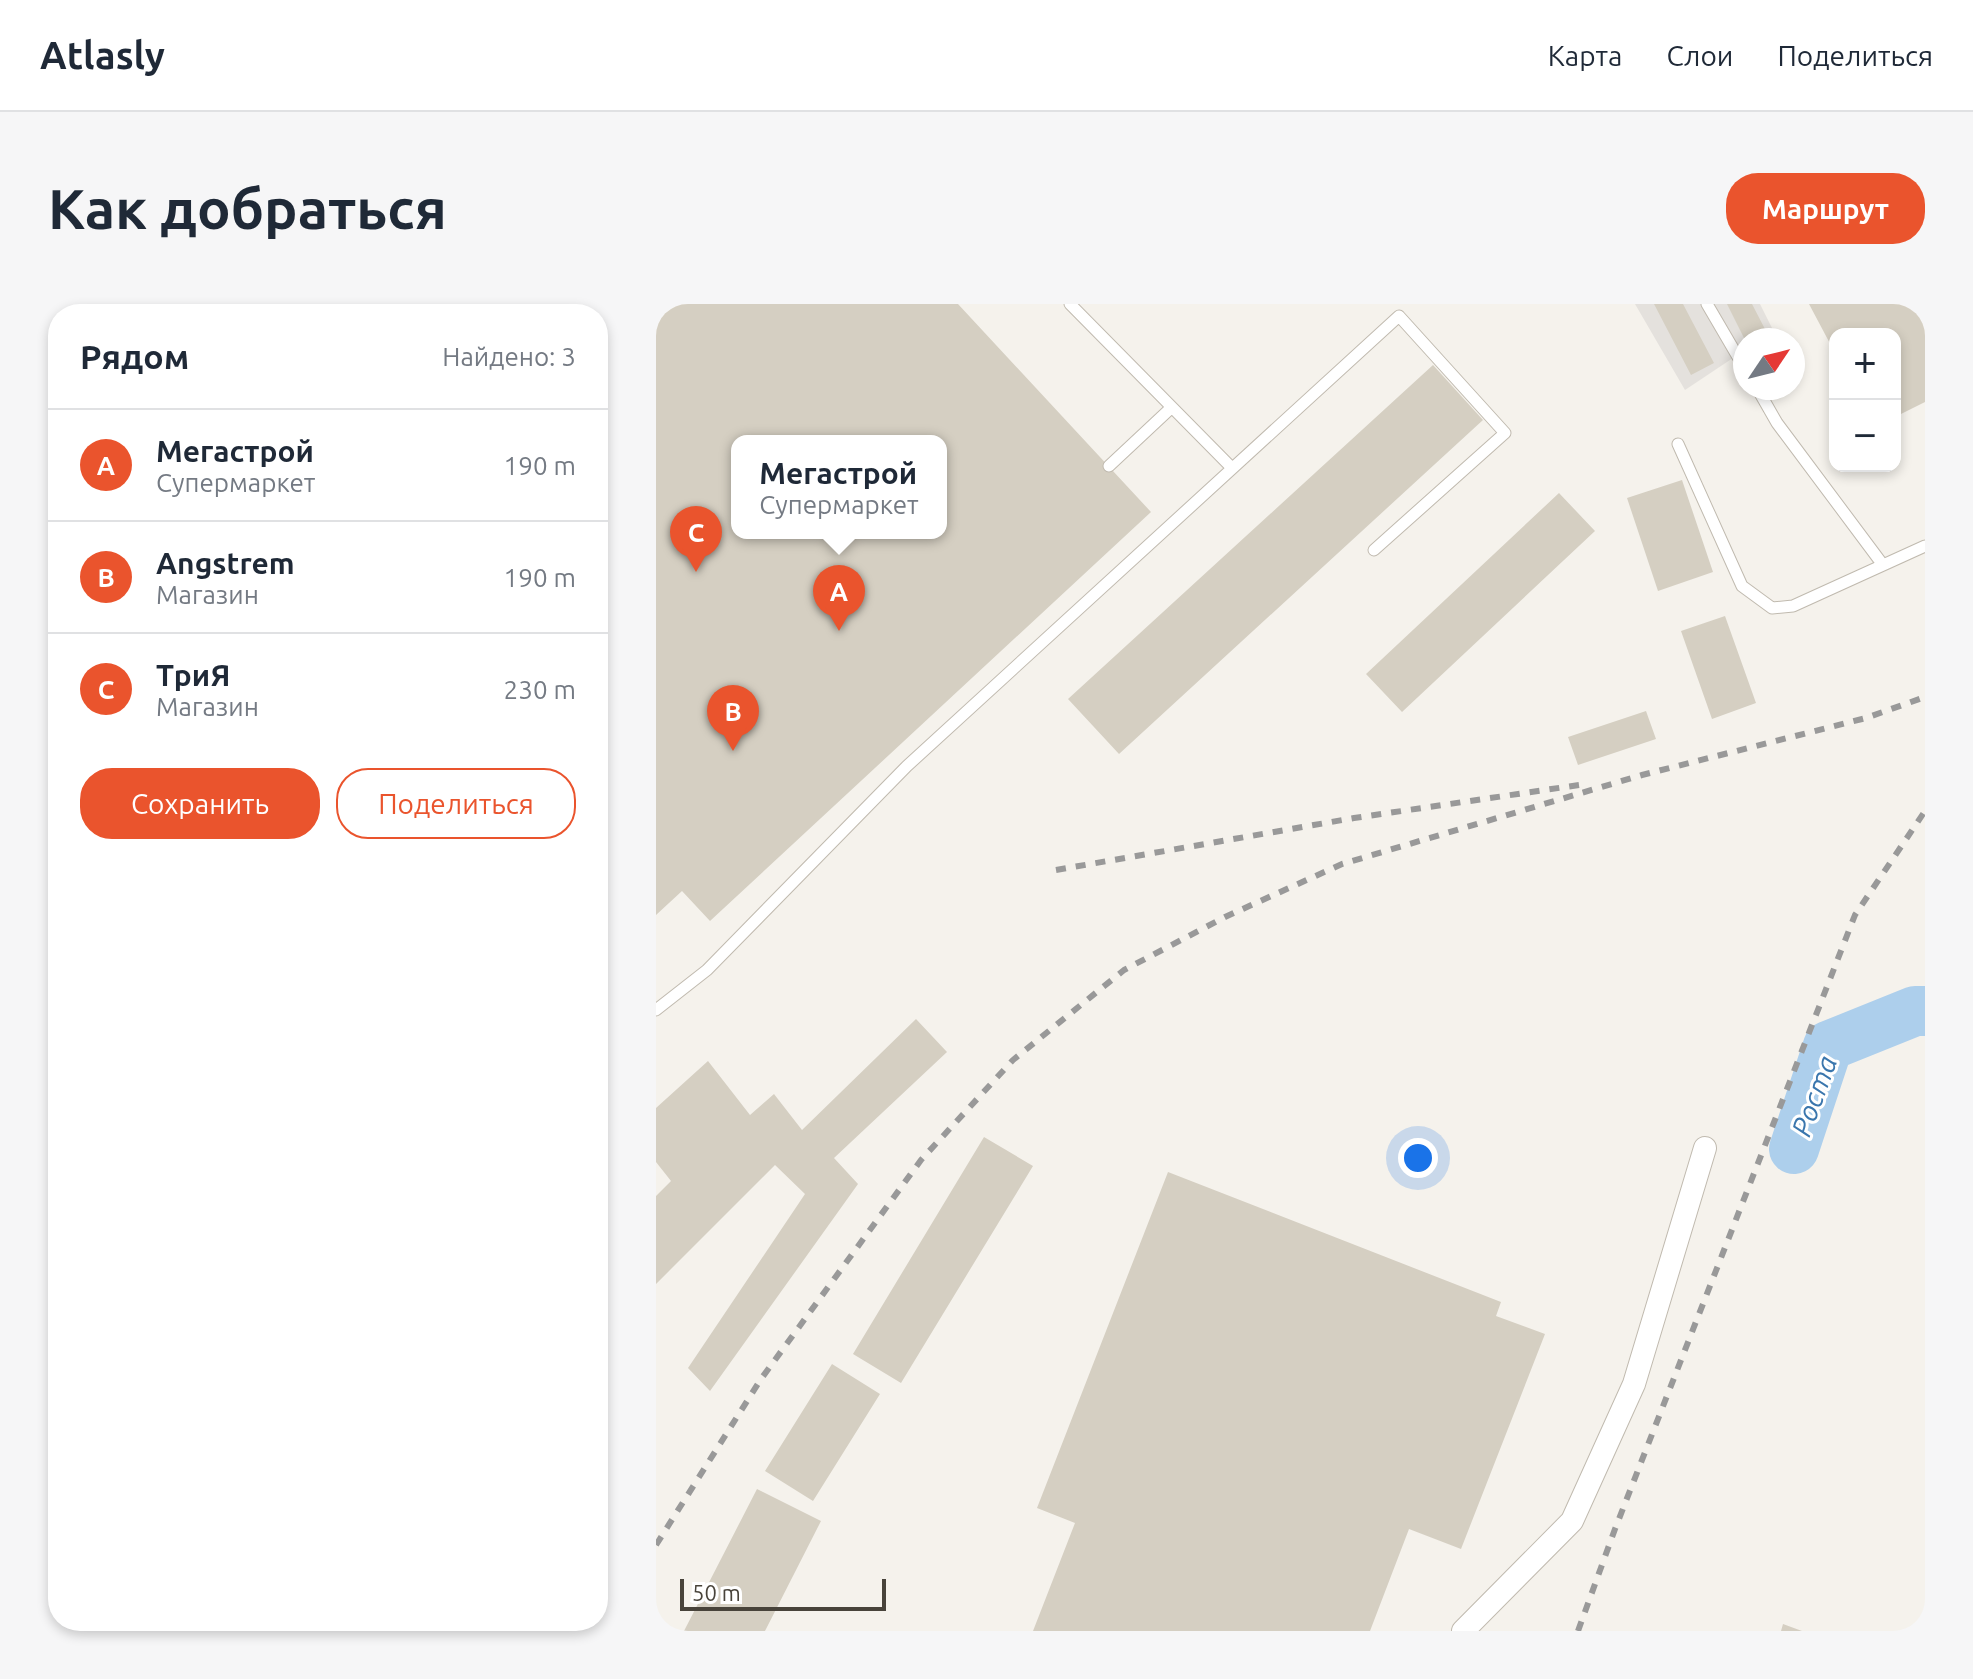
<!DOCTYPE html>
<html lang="ru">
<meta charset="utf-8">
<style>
:root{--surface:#fff;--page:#f6f6f7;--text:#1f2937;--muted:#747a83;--line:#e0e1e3;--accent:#ea542d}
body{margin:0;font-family:Ubuntu,sans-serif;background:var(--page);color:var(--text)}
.controls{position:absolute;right:24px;top:24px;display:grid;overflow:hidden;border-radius:16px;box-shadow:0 4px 12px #0003}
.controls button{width:72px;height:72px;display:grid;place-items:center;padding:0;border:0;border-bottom:2px solid var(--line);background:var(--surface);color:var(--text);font:40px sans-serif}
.compass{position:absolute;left:1077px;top:24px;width:72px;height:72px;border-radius:50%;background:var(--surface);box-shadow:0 4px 12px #0003;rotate:55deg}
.scale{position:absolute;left:24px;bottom:20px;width:206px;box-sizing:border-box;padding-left:8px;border:4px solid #48433a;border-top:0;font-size:22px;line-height:28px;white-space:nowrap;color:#48433a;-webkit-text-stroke:6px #fff;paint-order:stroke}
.you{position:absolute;left:762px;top:854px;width:28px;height:28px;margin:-20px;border:6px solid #fff;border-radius:50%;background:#1a73e8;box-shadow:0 0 0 12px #1a73e833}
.badge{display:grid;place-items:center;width:52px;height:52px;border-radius:50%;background:var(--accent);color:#fff;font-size:26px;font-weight:700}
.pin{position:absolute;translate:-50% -66px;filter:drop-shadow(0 2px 4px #0008)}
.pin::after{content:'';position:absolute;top:42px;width:28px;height:24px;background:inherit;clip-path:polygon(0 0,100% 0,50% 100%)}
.popup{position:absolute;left:75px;top:131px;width:216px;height:104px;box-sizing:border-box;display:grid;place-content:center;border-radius:16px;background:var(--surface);filter:drop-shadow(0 2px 6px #0005);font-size:26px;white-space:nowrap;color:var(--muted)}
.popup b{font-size:30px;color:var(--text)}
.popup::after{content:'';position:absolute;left:50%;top:100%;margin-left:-16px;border:16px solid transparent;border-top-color:var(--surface)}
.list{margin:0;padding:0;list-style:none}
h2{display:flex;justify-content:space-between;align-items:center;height:104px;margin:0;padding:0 32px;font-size:34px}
h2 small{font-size:26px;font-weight:400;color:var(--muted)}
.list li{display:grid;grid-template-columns:52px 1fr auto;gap:24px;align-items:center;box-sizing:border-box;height:112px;padding:0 32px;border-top:2px solid var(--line)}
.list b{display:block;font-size:30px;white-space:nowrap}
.list p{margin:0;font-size:26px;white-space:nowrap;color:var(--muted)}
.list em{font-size:26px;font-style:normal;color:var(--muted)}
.actions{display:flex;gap:16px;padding:24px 32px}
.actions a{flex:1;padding:18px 0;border:2px solid var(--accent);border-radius:32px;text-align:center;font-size:28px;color:var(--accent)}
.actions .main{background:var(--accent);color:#fff}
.map{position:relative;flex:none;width:1269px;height:1327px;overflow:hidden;border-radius:32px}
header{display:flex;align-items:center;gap:48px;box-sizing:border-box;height:112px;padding:0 40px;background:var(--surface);border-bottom:2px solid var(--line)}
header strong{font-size:38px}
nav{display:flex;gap:44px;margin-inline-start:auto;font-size:28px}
.intro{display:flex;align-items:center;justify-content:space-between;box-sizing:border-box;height:192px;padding:0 48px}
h1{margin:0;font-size:56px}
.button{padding:20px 36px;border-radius:32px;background:var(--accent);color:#fff;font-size:28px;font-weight:700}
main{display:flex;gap:48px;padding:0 48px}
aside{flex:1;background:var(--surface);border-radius:32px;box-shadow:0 4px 12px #0003}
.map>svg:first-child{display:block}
.industrial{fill:#e4e1dd}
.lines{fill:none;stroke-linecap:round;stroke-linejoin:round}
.river{stroke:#adcfec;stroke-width:50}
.building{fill:#d5cfc2;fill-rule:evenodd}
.lane-casing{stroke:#c0baaf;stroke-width:13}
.street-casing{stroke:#c0baaf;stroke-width:24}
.lane{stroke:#fff;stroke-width:11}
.street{stroke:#fff;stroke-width:22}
.rail{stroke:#999;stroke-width:6;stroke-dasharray:10 10;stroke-linecap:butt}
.labels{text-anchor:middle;stroke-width:6;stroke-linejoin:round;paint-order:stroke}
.water-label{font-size:28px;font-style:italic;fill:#3a76ad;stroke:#fff}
</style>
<header>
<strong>Atlasly</strong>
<nav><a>Карта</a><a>Слои</a><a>Поделиться</a></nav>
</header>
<div class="intro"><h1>Как добраться</h1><a class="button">Маршрут</a></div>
<main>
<aside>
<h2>Рядом<small>Найдено: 3</small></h2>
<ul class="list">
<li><span class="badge">A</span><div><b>Мегастрой</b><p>Супермаркет</p></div><em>190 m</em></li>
<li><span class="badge">B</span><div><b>Angstrem</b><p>Магазин</p></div><em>190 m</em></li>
<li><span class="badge">C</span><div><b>ТриЯ</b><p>Магазин</p></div><em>230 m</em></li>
</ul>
<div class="actions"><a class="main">Сохранить</a><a>Поделиться</a></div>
</aside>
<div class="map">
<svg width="1269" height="1327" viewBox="0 0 1269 1327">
<rect width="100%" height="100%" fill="#f5f2ec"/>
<!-- industrial -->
<path class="industrial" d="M 979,0 L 1104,0 L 1117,26 L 1103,36 L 1089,36 L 1089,46 L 1029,86 Z"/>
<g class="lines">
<!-- river -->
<path class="river" d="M 1138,845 L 1172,742 L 1259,707 L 1269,707"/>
</g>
<!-- building -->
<path class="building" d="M 3,0 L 302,0 L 495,208 L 54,617 L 26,587 L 0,611 L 0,3 ZM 81,137 L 285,137 L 285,229 L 81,229 Z
M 998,0 L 1027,0 L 1058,59 L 1035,71 Z
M 1071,0 L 1096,0 L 1110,27 L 1089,36 Z
M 1153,0 L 1269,0 L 1269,98 L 1239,113 L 1239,30 L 1179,30 L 1179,49 Z
M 777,61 L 827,116 L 463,450 L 412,395 Z
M 1026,176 L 1057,268 L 1002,287 L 971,194 Z
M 903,189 L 939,227 L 746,408 L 710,370 Z
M 1069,312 L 1100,399 L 1056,415 L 1025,327 Z
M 990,407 L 1000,435 L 922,461 L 912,433 Z
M 260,715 L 291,748 L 178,854 L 202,880 L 54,1087 L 32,1064 L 149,890 L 119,861 L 0,980 L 0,892 L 15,877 L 0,858 L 0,804 L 52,757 L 94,811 L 118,790 L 146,826 Z
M 328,833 L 377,862 L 245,1079 L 197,1050 Z
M 512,868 L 845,998 L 840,1012 L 889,1030 L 805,1245 L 753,1225 L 714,1327 L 377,1327 L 419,1219 L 381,1204 Z
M 176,1060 L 224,1090 L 157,1197 L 109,1167 Z
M 101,1185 L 165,1217 L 109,1327 L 28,1327 Z
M 1127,1320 L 1146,1327 L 1125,1327 Z"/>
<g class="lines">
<defs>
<path id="lane" d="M 414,0 L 575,163
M 1051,0 L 1089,65
M 1101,84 L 1121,119 L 1227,261
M 1022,140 L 1086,282 L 1116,304 L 1137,302 L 1269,242
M 453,162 L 515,104
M 0,706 L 51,666 L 251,462 L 743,12 L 849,129 L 718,246"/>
<path id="street" d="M 807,1327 L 916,1217 L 978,1080 L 1049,844"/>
</defs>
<!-- lane casing -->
<use href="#lane" class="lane-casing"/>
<!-- street casing -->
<use href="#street" class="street-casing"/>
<!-- lane -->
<use href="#lane" class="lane"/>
<!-- street -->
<use href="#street" class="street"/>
<!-- rail -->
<path class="rail" d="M 400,566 L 698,514 L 923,481
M 0,1241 L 105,1075 L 265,856 L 357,756 L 468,666 L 569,613 L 686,560 L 986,471 L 1210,414 L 1269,393
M 922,1327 L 959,1225 L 1199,611 L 1269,507"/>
</g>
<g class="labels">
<!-- water labels -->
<g class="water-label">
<text transform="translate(1158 792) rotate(-70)" y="10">Роста</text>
</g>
</g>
</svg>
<div class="controls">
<button>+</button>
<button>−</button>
</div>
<svg class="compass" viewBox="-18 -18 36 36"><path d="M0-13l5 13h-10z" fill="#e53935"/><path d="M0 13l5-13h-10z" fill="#747a83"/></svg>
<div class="scale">50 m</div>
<div class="you"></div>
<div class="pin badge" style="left:183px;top:327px">A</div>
<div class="popup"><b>Мегастрой</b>Супермаркет</div>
<div class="pin badge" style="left:77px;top:447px">B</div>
<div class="pin badge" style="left:40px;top:268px">C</div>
</div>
</main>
